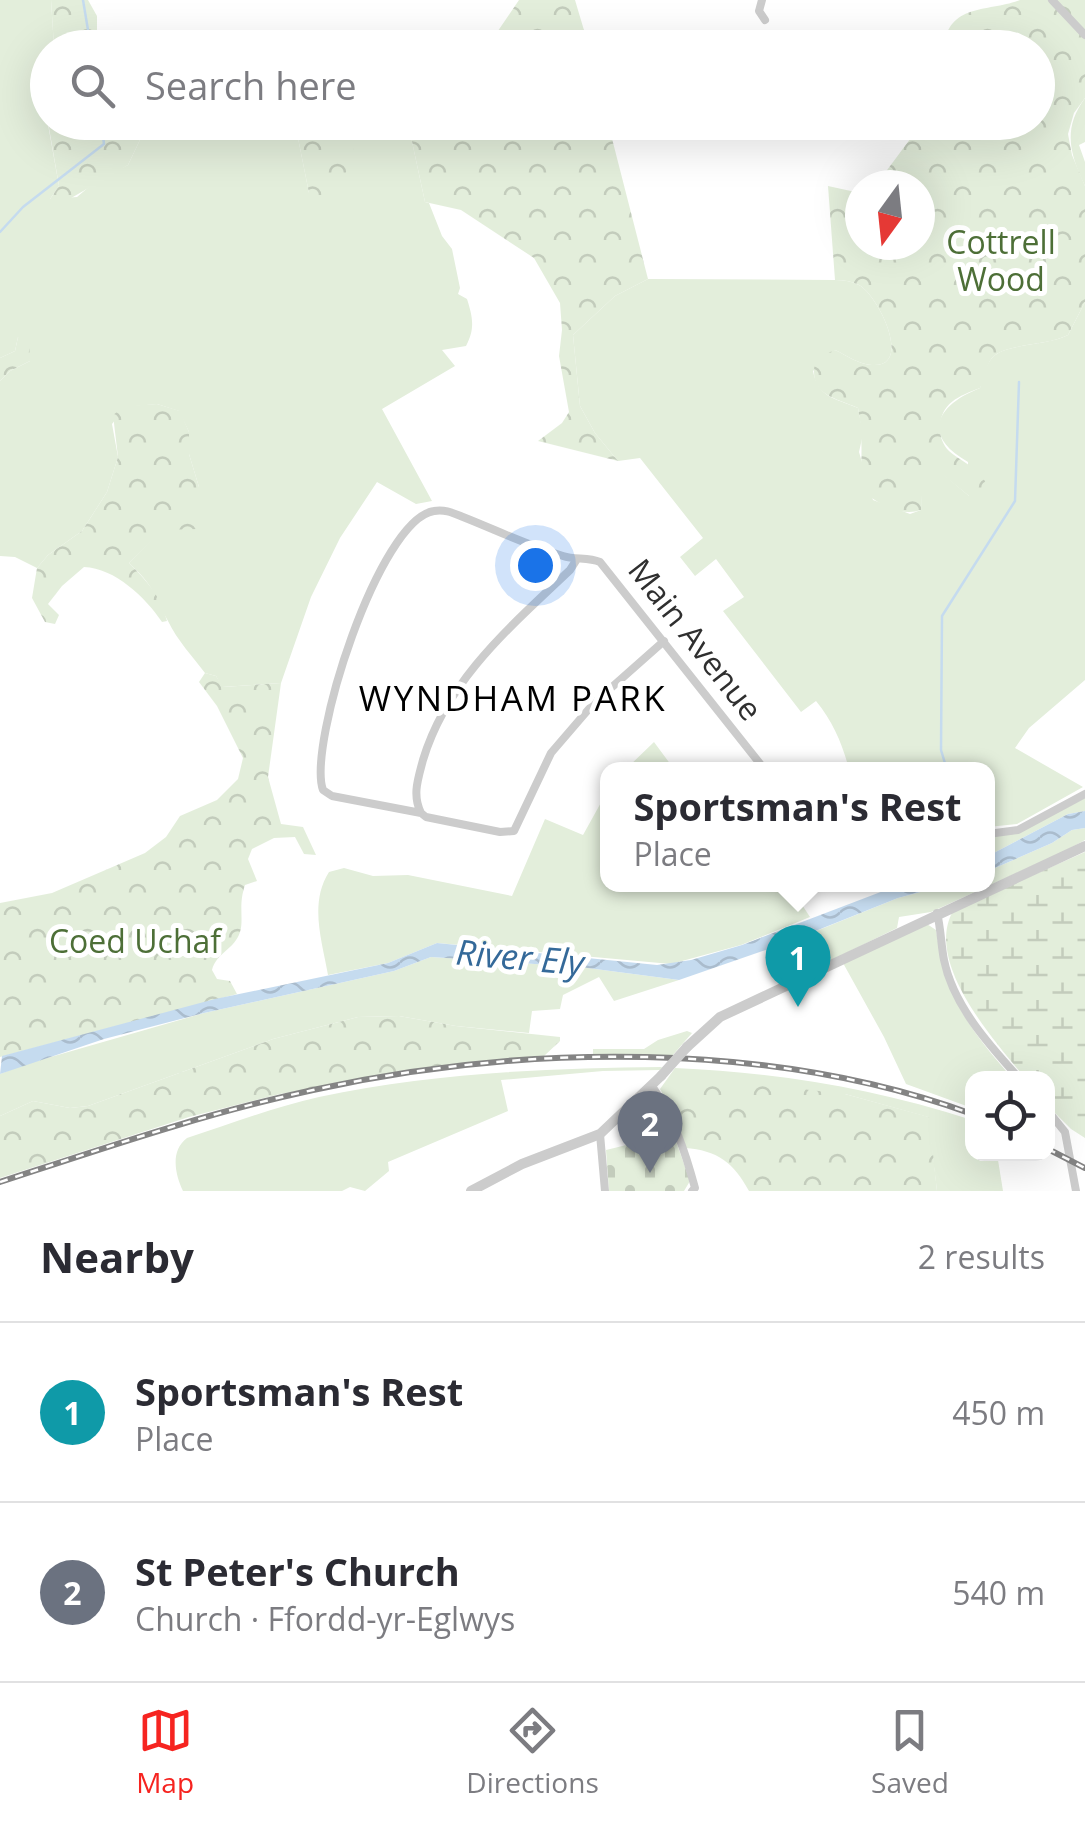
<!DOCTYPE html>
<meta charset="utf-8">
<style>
:root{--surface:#fff;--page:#f7f7f7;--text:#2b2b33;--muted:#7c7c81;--line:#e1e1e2;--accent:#f62420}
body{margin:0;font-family:"Open Sans",sans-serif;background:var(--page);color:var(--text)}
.controls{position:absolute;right:30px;bottom:30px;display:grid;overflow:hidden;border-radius:20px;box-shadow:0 10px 40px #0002}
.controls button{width:90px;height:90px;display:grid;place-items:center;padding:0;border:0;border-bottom:2px solid var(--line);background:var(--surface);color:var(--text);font:50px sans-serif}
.compass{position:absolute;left:845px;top:170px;width:90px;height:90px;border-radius:50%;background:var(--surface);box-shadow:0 10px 40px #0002;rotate:195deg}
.you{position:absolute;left:535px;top:565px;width:35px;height:35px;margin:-25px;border:8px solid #fff;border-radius:50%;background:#1a73e8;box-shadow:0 0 0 15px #1a73e833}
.badge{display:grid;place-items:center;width:65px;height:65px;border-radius:50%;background:var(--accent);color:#fff;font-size:32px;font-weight:700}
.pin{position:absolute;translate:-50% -82px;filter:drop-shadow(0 2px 5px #0008)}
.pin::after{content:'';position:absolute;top:52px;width:35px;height:30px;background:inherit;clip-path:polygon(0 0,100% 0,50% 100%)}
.popup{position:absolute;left:600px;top:762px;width:395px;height:130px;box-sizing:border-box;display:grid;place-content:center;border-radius:20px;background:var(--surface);filter:drop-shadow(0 2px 8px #0005);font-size:32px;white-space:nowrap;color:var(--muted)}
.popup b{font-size:38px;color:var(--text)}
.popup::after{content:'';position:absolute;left:50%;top:100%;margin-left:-20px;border:20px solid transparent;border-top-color:var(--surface)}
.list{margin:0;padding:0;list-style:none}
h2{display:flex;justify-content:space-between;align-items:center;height:130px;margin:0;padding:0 40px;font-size:42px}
h2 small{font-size:32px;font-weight:400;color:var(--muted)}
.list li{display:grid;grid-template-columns:65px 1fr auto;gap:30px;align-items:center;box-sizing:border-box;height:180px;padding:0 40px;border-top:2px solid var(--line)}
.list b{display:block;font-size:38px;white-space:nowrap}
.list p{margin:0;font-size:32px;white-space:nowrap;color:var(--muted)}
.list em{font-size:32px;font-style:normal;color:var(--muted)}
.icon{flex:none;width:55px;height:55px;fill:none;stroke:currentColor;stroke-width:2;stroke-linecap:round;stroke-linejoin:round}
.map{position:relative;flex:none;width:1085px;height:1191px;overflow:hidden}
.search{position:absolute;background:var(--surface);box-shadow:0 10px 40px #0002;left:30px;right:30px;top:30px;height:110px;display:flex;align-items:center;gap:25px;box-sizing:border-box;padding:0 35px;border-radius:55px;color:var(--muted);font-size:38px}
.sheet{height:490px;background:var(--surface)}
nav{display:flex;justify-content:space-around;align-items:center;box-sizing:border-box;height:140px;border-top:2px solid var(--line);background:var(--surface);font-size:28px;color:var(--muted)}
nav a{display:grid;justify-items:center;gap:5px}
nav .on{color:var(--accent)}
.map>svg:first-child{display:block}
.grass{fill:#e3eedb}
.forest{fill:url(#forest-crowns)}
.wetland{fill:url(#wetland-marsh)}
.cemetery{fill:url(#cemetery-stones)}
.water{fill:url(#water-waves)}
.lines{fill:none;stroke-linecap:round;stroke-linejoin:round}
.stream{stroke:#c5dbef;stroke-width:2.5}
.minor{stroke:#ccc;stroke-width:8}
.tertiary{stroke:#ccc;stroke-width:10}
.rail-casing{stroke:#848484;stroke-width:6}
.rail{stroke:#fff;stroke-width:2.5;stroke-dasharray:8;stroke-linecap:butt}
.tertiary-bridge{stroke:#ccc;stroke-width:10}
.labels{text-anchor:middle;stroke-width:10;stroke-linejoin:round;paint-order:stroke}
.park-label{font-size:32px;fill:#4d6f37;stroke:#fff}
.street-label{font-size:32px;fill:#2f2f2f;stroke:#fff}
.neighbourhood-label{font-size:35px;letter-spacing:2.5px;fill:#000;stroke:#fff}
.water-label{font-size:35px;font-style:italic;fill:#346999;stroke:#fff}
</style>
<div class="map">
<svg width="1085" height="1191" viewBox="0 0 1085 1191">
<defs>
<pattern id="forest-crowns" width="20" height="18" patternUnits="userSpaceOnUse" patternTransform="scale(2.5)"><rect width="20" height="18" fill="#e3eedb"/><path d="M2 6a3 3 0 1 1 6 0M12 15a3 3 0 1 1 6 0" fill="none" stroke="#c3ccbc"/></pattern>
<pattern id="wetland-marsh" width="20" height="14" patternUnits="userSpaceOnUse" patternTransform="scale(2.5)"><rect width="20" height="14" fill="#e3eedb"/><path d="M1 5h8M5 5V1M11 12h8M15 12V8" fill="none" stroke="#c3ccbc"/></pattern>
<pattern id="cemetery-stones" width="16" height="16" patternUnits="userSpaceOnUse" patternTransform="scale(2.5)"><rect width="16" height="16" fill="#e3eedb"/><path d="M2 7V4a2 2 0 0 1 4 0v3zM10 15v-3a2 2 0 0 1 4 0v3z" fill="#c3ccbc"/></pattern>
<pattern id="water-waves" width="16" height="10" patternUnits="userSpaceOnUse" patternTransform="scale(2.5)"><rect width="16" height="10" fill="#c5dbef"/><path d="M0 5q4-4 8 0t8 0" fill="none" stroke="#aabccd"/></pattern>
</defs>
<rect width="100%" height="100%" fill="#fff"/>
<!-- grass -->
<path class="grass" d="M 0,0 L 51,0 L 54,47 L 48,48 L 47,119 L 59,186 L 50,199 L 77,197 L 97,180 L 128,165 L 148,123 L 295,123 L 309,193 L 309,220 L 355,133 L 352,123 L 408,123 L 425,202 L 429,203 L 442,236 L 452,249 L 460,288 L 458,294 L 467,299 C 473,318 475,329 466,346 L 442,350 L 455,366 L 382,409 L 432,501 L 416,504 L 377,482 L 340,538 L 311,597 L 281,683 L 222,687 L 216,676 L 205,673 C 193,657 177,640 168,621 C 153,593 154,586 129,563 L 162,529 L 197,529 L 199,487 L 189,454 L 189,432 L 179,411 L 157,404 L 125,407 L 112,424 L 118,457 L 107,492 L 82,531 L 48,555 L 37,568 L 15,557 L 0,556 L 0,381 L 10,371 L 30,361 L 18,337 L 15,351 L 0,358 Z
M 259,34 L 265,47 L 169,48 L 167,44 Z
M 1085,98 L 1085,142 L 1079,145 L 1085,162 L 1085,186 C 1069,153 1063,128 1085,98 Z
M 648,279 L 835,280 C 843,280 851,281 859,285 C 878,295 914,368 872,365 C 860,365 846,355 835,350 L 813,371 C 818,398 835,398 858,408 L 863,434 L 859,452 L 873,500 L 910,514 L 921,510 L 922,481 L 937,469 L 969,496 L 968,462 C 920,435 937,405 980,388 C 983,379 986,364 992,358 C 1004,343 1048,346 1068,335 L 1085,302 L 1085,680 L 1029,728 L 1015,748 L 1083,787 L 1017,824 L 988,827 L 988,770 L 849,769 C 842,743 833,722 816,701 L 801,712 L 723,611 L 744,597 L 716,559 L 695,576 L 680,557 L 703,538 L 640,458 L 618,461 L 595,433 L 580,406 L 573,335 L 615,296 Z
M 654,742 L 674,769 L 625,769 L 626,769 Z
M 608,790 L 608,884 L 789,885 L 810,917 L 741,945 L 671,964 L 437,943 L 388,963 L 328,975 C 322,941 309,903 329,872 L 344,868 L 373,876 L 408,875 L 512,896 L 545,819 L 583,835 Z
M 1085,798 L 1085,811 L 1068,814 L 988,856 L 988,837 L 1022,831 Z
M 1085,828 L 1085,840 L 1065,851 L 931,912 L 899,917 L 897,928 L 793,979 L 779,946 L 898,898 L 947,885 L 988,884 L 988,871 L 1052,843 L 1072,830 Z
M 927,924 L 936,930 C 947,999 967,1026 1012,1078 L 972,1078 L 972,1108 L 906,1084 L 884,1037 L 843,963 Z
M 431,957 L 580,967 L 679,980 L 614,1001 L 599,977 L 563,995 L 560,1009 L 532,1011 L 529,1033 L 456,1026 L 399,1016 L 358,1017 L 273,1039 L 88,1106 L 70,1108 L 33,1101 L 0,1116 L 0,1074 L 23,1065 L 204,1013 L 394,971 Z
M 687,1031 L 692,1033 L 672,1056 L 593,1056 L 593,1049 L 644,1049 L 658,1040 Z
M 662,1067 L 660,1070 L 603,1071 L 501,1080 L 508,1111 L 388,1162 L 389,1171 L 365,1191 L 350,1187 L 342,1191 L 183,1191 C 175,1174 170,1151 187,1138 C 230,1124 274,1107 319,1097 C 432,1073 547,1068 662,1067 Z
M 675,1068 C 780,1073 872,1088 972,1120 L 972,1154 L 997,1154 L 1003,1191 L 937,1191 L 928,1117 L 845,1094 L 677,1102 L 674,1113 L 660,1089 Z"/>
<!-- forest -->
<path class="forest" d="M 51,0 L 88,0 L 97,16 L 97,47 L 54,47 Z
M 519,0 L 575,0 L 589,47 L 487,47 Z
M 1020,0 L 1085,0 L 1085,98 L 1074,113 L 1068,134 L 1072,155 L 1085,186 L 1085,302 L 1068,335 C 1048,346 1005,343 992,358 C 986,365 985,379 980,388 C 959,396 940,403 940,429 C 940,437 943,445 949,451 C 968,467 992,472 988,503 L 969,496 L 937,470 L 923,481 L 921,510 C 901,517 877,504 862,490 C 860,462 864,436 858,408 C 830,396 807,394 816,358 L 835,350 C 846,355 860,365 872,365 C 914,368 878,295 859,285 C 851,281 843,280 835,280 L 828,186 L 860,193 L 860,245 L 920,245 L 920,185 L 876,185 L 922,123 L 1038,122 L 1038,48 L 944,47 C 948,3 989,12 1020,0 Z
M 48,122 L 148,122 L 148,123 L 128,165 L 54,208 L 50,199 L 59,186 Z
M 295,123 L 352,123 C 363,156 333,198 314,224 L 309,221 L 309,193 Z
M 408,123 L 608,123 L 648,279 L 615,296 L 573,335 L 580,406 L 595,433 L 618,461 L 538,441 L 562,423 L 569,412 L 559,356 L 562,330 L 560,303 L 534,258 L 461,210 L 425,202 Z
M 18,337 L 29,342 L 30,361 L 10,371 L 0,381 L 0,358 L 15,351 Z
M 157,404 L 180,411 L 189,432 L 189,454 L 199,487 L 203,519 L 198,529 L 162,530 L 129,563 C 147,581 160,595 167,621 L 162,622 C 146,598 115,568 84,567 L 62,586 L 48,604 L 59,615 L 55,624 L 45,622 L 32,598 L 37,568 L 48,555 L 82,531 L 107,492 L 118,457 L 113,415 L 125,406 Z
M 205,673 L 216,676 L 223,687 L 281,683 L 268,777 L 281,824 L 303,827 L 316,855 L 304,854 L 295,837 L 274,838 L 252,849 L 248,859 L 257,881 L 245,885 C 238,905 244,919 240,932 C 235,949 216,953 212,970 L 217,979 L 230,981 L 237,994 L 0,1057 L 0,903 L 52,893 L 145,853 L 166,837 L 180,816 L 217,800 L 238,779 L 243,758 L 217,706 L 199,682 Z
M 399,1016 L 456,1026 L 560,1037 L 560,1041 L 543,1057 L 425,1068 L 280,1094 L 189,1117 L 0,1178 L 0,1116 L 33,1101 L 70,1108 L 88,1106 L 273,1039 L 358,1017 Z
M 741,1082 L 845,1094 L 929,1117 L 937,1191 L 749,1191 C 734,1163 717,1150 685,1148 C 682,1138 676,1126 675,1116 C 672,1083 719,1082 741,1082 Z"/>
<!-- wetland -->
<path class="wetland" d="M 1085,852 L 1085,1138 L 1071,1129 L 1048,1106 L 1048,1078 L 1025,1078 C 994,1040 924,963 953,911 Z"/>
<!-- cemetery -->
<path class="cemetery" d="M 672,1130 L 690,1181 L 684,1191 L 609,1191 L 606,1150 L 651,1139 Z"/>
<!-- water -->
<path class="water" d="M 1085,811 L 1085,828 L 1072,830 L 1052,843 L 988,871 L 988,856 L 1068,814 Z
M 899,885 L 947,885 L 898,898 L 783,944 L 679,980 L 580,967 L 431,957 L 394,971 L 204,1013 L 104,1039 L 0,1074 L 2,1056 L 215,999 L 388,963 L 437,943 L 657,965 L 691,960 L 742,945 Z"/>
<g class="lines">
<!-- stream -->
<path class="stream" d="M 83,0 L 91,48
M 0,232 L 23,207 L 104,144 L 101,122
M 947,770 L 941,750 L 942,616 L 1015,501 L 1019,382"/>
<!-- minor -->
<path class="minor" d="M 762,0 L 759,11 L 765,20
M 1052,0 L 1085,35
M 664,641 L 594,703 L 551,753 L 514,831 L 500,832 L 426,817 L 421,813 L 332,796 L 323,790 C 307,745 379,519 434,511 C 445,509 453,513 463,517 C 496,530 529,546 563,556 C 575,560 588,557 600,562 L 765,770
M 421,813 C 412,795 418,779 423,760 C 447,680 511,626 570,570 L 577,559
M 988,834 L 1018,830 L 1085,794
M 937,913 C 941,929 941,945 944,960 C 953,1005 989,1045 1019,1078
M 652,1086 C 674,1118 685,1151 695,1188 L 692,1191
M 1048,1111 L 1065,1132 L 1076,1191
M 600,1134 L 605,1191"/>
<!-- tertiary -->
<path class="tertiary" d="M 687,1047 L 720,1017 L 1085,846
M 471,1191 L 522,1164 L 600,1134 L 661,1076"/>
<defs>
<path id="rail" d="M 1048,1149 L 1085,1168
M 0,1182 C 104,1148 206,1113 313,1090 C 522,1044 770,1040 972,1114"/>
</defs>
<!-- rail casing -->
<use href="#rail" class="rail-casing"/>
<!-- rail -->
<use href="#rail" class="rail"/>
<!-- tertiary-bridge -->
<path class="tertiary-bridge" d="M 661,1076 L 687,1047"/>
</g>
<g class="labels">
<!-- park labels -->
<g class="park-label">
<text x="1001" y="254">Cottrell<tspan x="1001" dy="37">Wood</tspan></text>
<text x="135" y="953">Coed Uchaf</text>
</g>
<!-- street labels -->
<g class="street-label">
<text transform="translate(695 640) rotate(52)" y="11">Main Avenue</text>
</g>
<!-- neighbourhood labels -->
<g class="neighbourhood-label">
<text x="513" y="711">WYNDHAM PARK</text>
</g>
<!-- water labels -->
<g class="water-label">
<text transform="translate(520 958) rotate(5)" y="12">River Ely</text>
</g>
</g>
</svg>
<div class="controls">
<button><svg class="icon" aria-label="locate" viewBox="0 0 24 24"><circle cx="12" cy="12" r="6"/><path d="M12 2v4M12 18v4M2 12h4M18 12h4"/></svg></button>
</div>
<svg class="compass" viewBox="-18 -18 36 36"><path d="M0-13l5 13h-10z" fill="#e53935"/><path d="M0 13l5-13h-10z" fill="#7c7c81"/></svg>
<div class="you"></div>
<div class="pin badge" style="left:798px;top:1007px;background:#0f9aa8">1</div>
<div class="popup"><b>Sportsman's Rest</b>Place</div>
<div class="pin badge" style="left:650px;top:1173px;background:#6b7280">2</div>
<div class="search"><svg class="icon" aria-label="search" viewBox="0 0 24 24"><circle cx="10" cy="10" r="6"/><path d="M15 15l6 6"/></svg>Search here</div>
</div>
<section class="sheet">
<h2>Nearby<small>2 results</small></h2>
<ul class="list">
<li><span class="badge" style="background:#0f9aa8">1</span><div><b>Sportsman's Rest</b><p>Place</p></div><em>450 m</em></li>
<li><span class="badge" style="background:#6b7280">2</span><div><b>St Peter's Church</b><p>Church · Ffordd-yr-Eglwys</p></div><em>540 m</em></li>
</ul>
</section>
<nav>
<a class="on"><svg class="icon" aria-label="map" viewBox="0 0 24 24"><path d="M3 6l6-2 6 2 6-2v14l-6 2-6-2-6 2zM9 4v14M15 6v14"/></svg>Map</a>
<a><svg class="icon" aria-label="directions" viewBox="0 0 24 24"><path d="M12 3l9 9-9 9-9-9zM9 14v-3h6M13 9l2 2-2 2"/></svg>Directions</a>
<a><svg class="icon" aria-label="saved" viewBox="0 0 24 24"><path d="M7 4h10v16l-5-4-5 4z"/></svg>Saved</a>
</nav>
